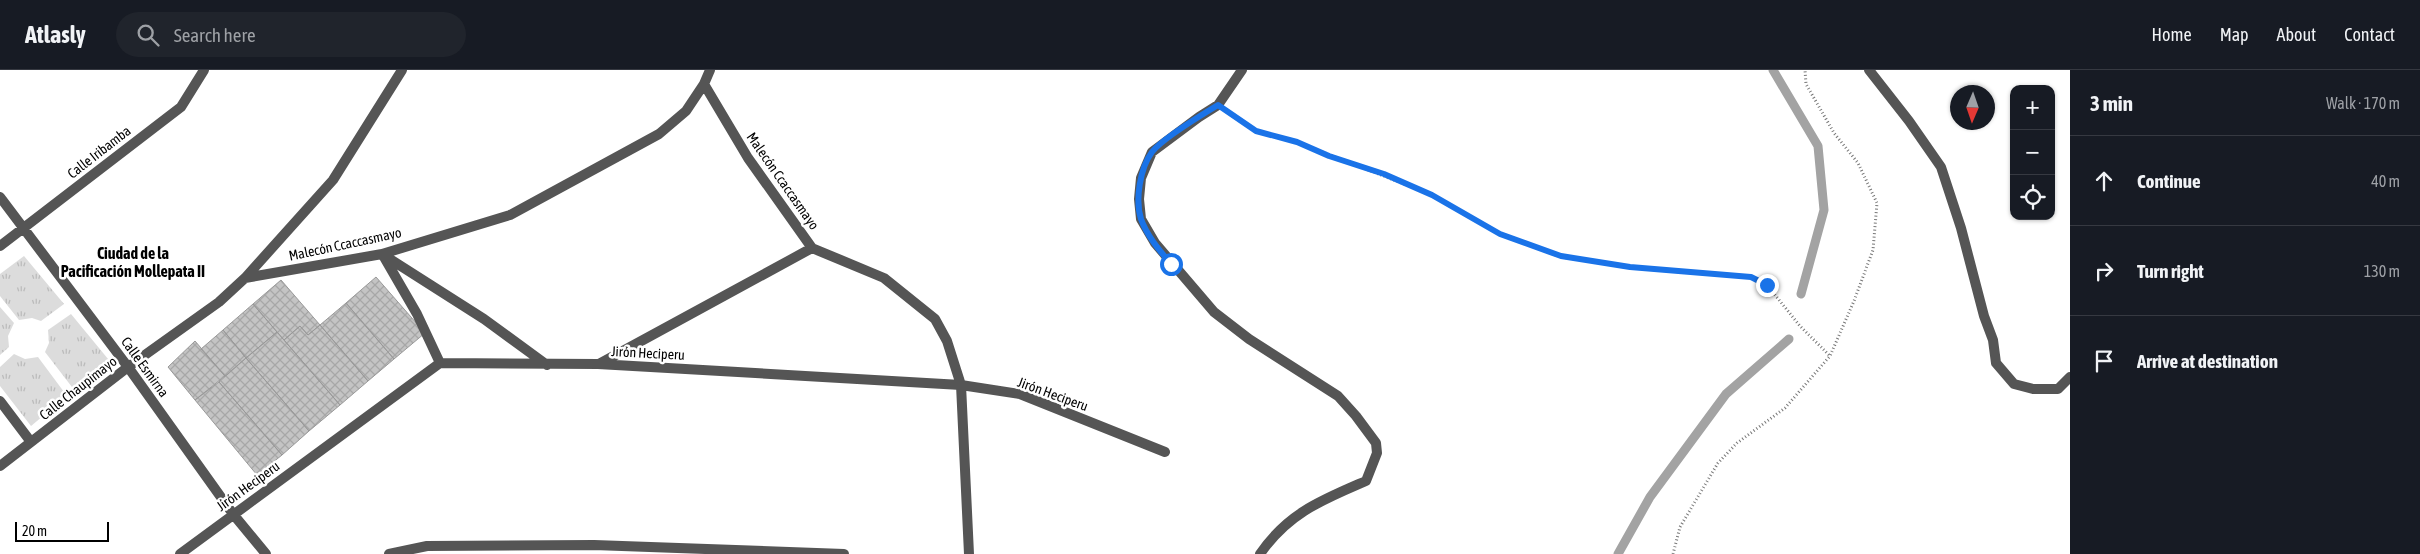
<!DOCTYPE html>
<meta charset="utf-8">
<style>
:root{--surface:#171b24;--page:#20242c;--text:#f1f3f6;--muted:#9ea1a6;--line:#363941}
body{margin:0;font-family:"Asap Condensed",sans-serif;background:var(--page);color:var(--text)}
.controls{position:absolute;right:15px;top:15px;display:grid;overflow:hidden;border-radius:10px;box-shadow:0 1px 4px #0004}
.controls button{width:45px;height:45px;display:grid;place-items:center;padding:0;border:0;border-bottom:1px solid var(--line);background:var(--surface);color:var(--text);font:25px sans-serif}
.compass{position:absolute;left:1950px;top:15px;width:45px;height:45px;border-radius:50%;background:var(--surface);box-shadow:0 1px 4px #0004;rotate:182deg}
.scale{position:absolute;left:15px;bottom:12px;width:94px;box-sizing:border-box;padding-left:5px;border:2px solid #000;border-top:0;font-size:14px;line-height:18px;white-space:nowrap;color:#000;-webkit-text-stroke:4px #fff;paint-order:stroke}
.stop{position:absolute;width:15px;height:15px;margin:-11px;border:4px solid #1a73e8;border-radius:50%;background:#fff}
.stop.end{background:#1a73e8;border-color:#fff;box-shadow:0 1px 5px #0008}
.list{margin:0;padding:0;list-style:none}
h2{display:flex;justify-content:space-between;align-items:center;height:65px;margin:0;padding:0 20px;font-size:21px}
h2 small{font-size:16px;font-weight:400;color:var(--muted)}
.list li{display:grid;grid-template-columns:32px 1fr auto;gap:15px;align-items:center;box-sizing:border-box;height:90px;padding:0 20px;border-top:1px solid var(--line)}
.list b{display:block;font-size:19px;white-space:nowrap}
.list em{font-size:16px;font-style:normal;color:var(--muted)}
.icon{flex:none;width:28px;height:28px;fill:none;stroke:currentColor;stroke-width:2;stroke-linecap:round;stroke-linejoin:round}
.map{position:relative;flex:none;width:2070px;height:484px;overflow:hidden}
header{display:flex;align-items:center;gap:30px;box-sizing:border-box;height:70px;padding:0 25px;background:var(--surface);border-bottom:1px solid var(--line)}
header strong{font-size:24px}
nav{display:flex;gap:28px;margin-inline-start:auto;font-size:18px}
.search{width:350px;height:45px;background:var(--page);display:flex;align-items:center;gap:12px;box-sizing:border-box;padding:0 18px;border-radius:28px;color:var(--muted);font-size:19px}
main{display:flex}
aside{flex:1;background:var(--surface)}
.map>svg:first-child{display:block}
.grass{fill:url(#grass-tufts)}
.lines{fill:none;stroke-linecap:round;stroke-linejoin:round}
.stream{stroke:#a3a3a3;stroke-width:9}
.building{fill:url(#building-cross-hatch);stroke:#999}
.path{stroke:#777;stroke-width:3;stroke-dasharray:1 2.5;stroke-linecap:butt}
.minor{stroke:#555;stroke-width:10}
.route{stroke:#1a73e8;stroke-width:6}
.labels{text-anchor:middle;stroke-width:5;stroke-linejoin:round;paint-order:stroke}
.street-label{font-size:14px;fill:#000;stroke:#fff}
.quarter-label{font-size:16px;font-weight:bold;fill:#000;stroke:#fff}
</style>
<header>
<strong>Atlasly</strong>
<div class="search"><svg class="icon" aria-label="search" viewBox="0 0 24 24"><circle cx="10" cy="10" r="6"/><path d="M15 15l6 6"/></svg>Search here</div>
<nav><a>Home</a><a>Map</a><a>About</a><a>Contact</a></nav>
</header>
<main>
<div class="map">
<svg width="2070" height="484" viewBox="0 0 2070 484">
<defs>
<pattern id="grass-tufts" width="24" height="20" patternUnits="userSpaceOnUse" patternTransform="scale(1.25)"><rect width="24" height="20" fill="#dcdcdc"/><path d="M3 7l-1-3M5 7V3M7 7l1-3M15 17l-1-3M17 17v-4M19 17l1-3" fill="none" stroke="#bbb"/></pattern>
<pattern id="building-cross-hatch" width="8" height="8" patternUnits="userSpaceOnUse" patternTransform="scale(1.25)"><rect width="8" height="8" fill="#c4c4c4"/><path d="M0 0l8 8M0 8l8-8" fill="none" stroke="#a7a7a7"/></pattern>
</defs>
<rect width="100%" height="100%" fill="#fff"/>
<!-- grass -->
<path class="grass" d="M 24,186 L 64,234 L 41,251 L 32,248 L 19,250 L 0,226 L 0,204 Z
M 0,237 L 14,253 L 8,266 L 9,277 L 0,285 Z
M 71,244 L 113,295 L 75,321 L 45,282 L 49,273 L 48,260 Z
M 14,284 L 25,289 L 38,287 L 67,326 L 31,356 L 0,316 L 0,297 Z"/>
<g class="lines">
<!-- stream -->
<path class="stream" d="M 1773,0 L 1818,76 L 1824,140 L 1801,224
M 1618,484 L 1650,427 L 1726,324 L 1789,269"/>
</g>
<!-- building -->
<path class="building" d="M 376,207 L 425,263 L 394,289 L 346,233 Z
M 281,210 L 320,255 L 308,265 L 300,256 L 284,270 L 253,234 Z
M 346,233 L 394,289 L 368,311 L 320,255 Z
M 253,234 L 277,262 L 246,288 L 223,260 Z
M 320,255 L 368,311 L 340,335 L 284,270 L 300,256 L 308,265 Z
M 223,260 L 246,288 L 225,306 L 201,279 Z
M 277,262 L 340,335 L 309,361 L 246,288 Z
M 195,271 L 225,306 L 195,330 L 168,297 Z
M 246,288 L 309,361 L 282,385 L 219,312 Z
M 219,312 L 282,385 L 257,405 L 195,330 Z"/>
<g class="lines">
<!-- path -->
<path class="path" d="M 1235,47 L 1256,61 L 1297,72 L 1432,125 L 1499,164 L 1561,187 L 1630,197 L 1751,207 L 1767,215 L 1800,256 L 1830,286
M 1673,484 L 1680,457 L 1718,393 L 1737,373 L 1785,338 L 1830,286 L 1854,231 L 1873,180 L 1877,133 L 1858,93 L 1834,63 L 1806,14 L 1805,0"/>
<!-- minor -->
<path class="minor" d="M 1242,0 L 1218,35 L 1199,47 L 1152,82 L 1141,108 L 1139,129 L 1141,149 L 1155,173 L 1214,242 L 1249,269 L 1338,326 L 1356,346 L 1376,373 L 1377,383 L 1366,411 C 1322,430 1288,443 1260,484
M 1869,0 L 1909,51 L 1941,97 L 1961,158 L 1984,246 L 1993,270 L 1996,293 L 2014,314 L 2033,319 L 2058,319 L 2070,307
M 704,14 L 748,88 L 812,178 L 884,208 L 935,249 L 947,271 L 961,315 L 969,484
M 0,127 L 128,297 L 233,444 L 266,484
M 0,176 L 181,37 L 204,0
M 382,184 L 484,249 L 547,295
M 384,187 L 417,244 L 440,293
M 245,208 L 382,184 L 510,145 L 659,64 L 686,41 L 704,14 L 710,0
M 599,294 L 812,178
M 0,331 L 31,372
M 0,396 L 128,297 L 219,232 L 245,208 L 333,110 L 402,0
M 180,484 L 440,293 L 598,294 L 961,315 L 1020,324 L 1165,382
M 389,484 L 427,476 L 594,475 L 844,484"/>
</g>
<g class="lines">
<!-- route -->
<path class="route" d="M 1171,194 C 1160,181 1147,166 1141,149 C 1135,130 1140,98 1152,82 C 1162,69 1203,44 1218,35 L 1256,61 L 1297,72 L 1329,86 L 1384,104 L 1432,125 L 1500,164 L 1561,186 L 1630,197 L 1751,207 L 1767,215"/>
</g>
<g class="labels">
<!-- street labels -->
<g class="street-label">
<text transform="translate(99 82) rotate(-38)" y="5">Calle Iribamba</text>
<text transform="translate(783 111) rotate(55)" y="5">Malecón Ccaccasmayo</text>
<text transform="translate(345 174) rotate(-12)" y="5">Malecón Ccaccasmayo</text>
<text transform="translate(648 283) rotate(3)" y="5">Jirón Heciperu</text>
<text transform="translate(145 297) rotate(54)" y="5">Calle Esmirna</text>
<text transform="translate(78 318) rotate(-38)" y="5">Calle Chaupimayo</text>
<text transform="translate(1053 324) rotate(20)" y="5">Jirón Heciperu</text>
<text transform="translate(248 416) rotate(-36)" y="5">Jirón Heciperu</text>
</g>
<!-- quarter labels -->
<g class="quarter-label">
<text x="133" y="189">Ciudad de la<tspan x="133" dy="18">Pacificación Mollepata II</tspan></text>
</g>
</g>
</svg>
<div class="controls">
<button>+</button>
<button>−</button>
<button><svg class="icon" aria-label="locate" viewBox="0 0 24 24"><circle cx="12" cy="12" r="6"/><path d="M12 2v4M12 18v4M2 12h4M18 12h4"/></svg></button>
</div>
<svg class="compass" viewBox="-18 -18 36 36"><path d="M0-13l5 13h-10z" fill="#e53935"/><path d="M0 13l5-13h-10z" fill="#9ea1a6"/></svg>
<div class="scale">20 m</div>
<div class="stop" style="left:1171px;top:194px"></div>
<div class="stop end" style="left:1767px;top:215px"></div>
</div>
<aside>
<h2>3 min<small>Walk · 170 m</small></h2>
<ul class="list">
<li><svg class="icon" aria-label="ahead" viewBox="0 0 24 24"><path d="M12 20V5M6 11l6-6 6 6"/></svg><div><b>Continue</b></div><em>40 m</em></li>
<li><svg class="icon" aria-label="right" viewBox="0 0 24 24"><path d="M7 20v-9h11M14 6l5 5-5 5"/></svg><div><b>Turn right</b></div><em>130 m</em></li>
<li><svg class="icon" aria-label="arrive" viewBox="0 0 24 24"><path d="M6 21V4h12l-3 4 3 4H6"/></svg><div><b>Arrive at destination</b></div></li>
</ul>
</aside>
</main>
